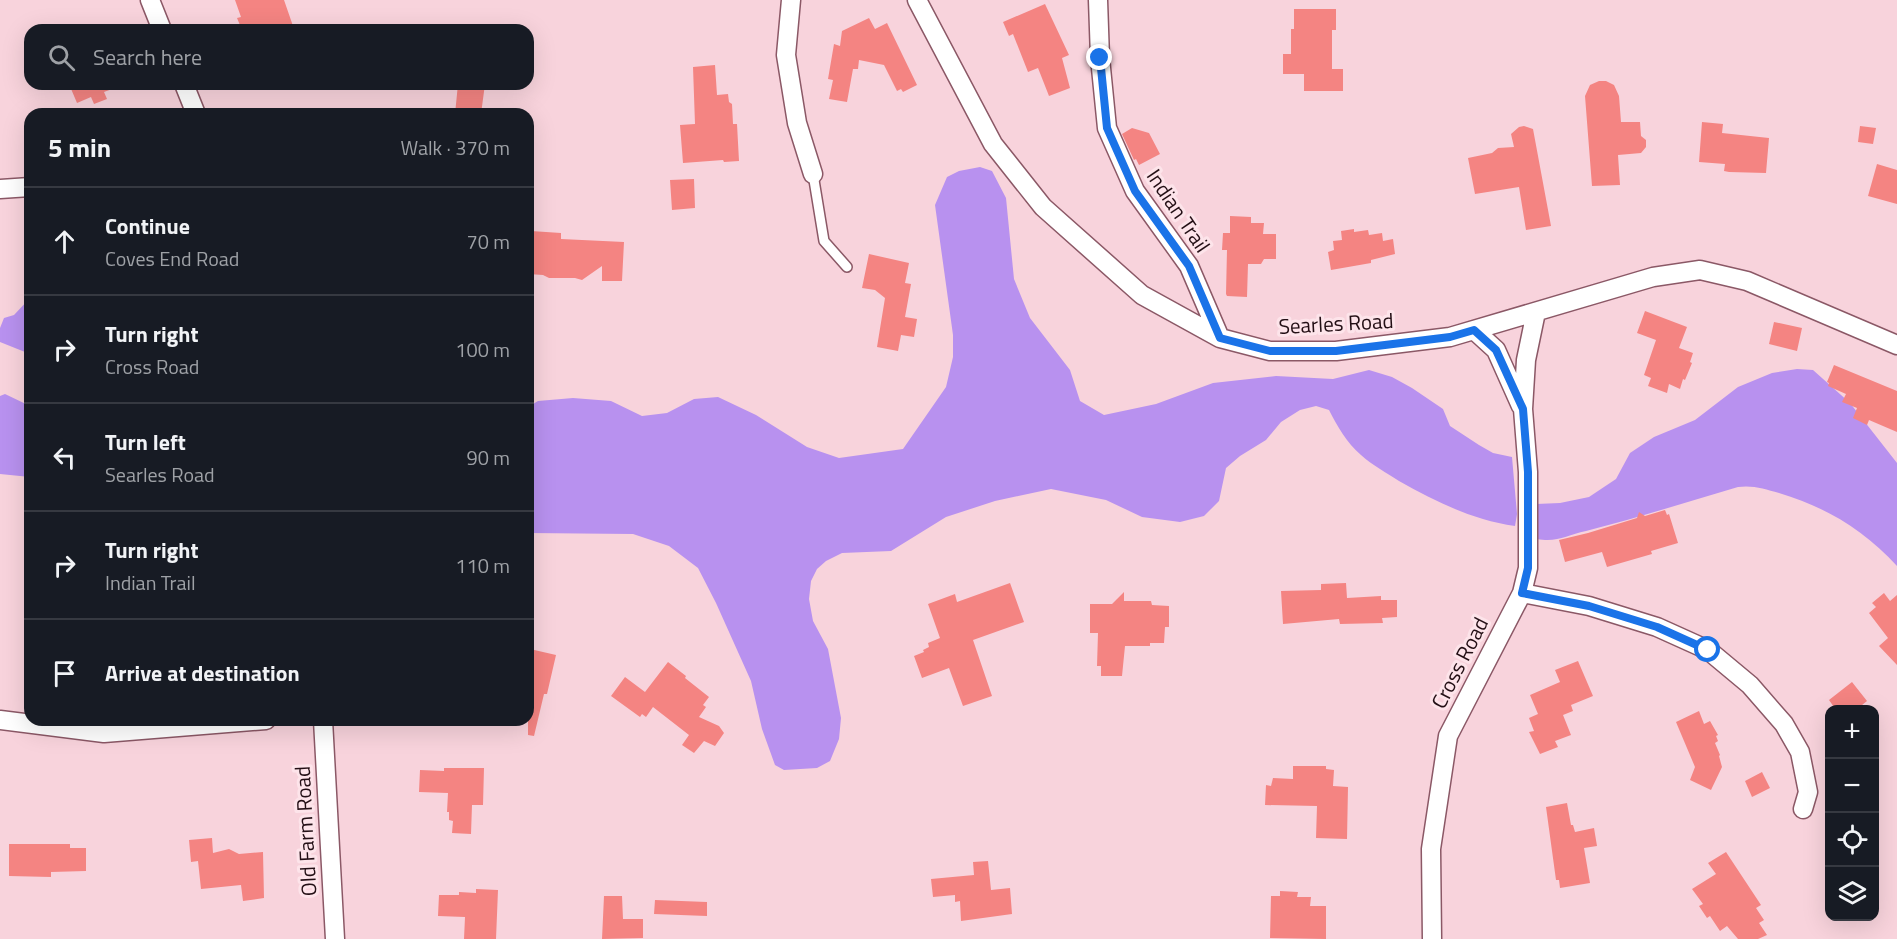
<!DOCTYPE html>
<meta charset="utf-8">
<style>
:root{--surface:#171b24;--page:#20242c;--text:#f1f3f6;--muted:#9ea1a6;--line:#363941}
body{margin:0;font-family:"Titillium Web",sans-serif;background:var(--page);color:var(--text)}
.controls{position:absolute;right:18px;bottom:18px;display:grid;overflow:hidden;border-radius:12px;box-shadow:0 6px 24px #0002}
.controls button{width:54px;height:54px;display:grid;place-items:center;padding:0;border:0;border-bottom:2px solid var(--line);background:var(--surface);color:var(--text);font:30px sans-serif}
.stop{position:absolute;width:18px;height:18px;margin:-14px;border:4px solid #1a73e8;border-radius:50%;background:#fff}
.stop.end{background:#1a73e8;border-color:#fff;box-shadow:0 2px 6px #0008}
.list{margin:0;padding:0;list-style:none}
h2{display:flex;justify-content:space-between;align-items:center;height:78px;margin:0;padding:0 24px;font-size:26px}
h2 small{font-size:20px;font-weight:400;color:var(--muted)}
.list li{display:grid;grid-template-columns:39px 1fr auto;gap:18px;align-items:center;box-sizing:border-box;height:108px;padding:0 24px;border-top:2px solid var(--line)}
.list b{display:block;font-size:22px;white-space:nowrap}
.list p{margin:0;font-size:20px;white-space:nowrap;color:var(--muted)}
.list em{font-size:20px;font-style:normal;color:var(--muted)}
.icon{flex:none;width:33px;height:33px;fill:none;stroke:currentColor;stroke-width:2;stroke-linecap:round;stroke-linejoin:round}
.map{position:relative;flex:none;width:1897px;height:939px;overflow:hidden}
.search{position:absolute;background:var(--surface);box-shadow:0 6px 24px #0002;left:24px;top:24px;width:510px;height:66px;display:flex;align-items:center;gap:15px;box-sizing:border-box;padding:0 21px;border-radius:18px;color:var(--muted);font-size:22px}
.panel{position:absolute;background:var(--surface);box-shadow:0 6px 24px #0002;left:24px;top:108px;width:510px;height:618px;border-radius:18px}
.map>svg:first-child{display:block}
.water{fill:#b891ef}
.building{fill:#f48482}
.lines{fill:none;stroke-linecap:round;stroke-linejoin:round}
.service-casing{stroke:#8b5866;stroke-width:12}
.minor-casing{stroke:#8b5866;stroke-width:21}
.service{stroke:#fff;stroke-width:9}
.minor{stroke:#fff;stroke-width:18}
.route{stroke:#1a73e8;stroke-width:8}
.labels{text-anchor:middle;stroke-width:6;stroke-linejoin:round;paint-order:stroke}
.street-label{font-size:21px;fill:#230f15;stroke:#fde4ea}
</style>
<div class="map">
<svg width="1897" height="939" viewBox="0 0 1897 939">
<rect width="100%" height="100%" fill="#f8d3dc"/>
<!-- water -->
<path class="water" d="M 980,167 L 992,171 L 1006,198 L 1014,279 L 1030,318 L 1070,370 L 1080,401 L 1104,415 L 1156,404 L 1213,383 L 1276,376 L 1333,379 L 1369,370 L 1392,377 L 1412,388 L 1443,409 L 1450,426 L 1479,445 L 1493,453 L 1512,457 L 1517,514 L 1515,526 C 1473,520 1436,502 1399,481 C 1387,473 1372,465 1361,455 C 1347,443 1337,426 1329,410 L 1316,406 L 1300,410 L 1281,422 L 1266,440 L 1240,456 L 1226,468 L 1219,501 L 1204,516 L 1180,522 L 1142,517 L 1106,500 L 1051,489 L 995,501 L 946,517 L 891,551 L 842,553 L 826,561 L 817,569 L 811,581 L 809,599 L 813,621 L 828,649 L 841,718 L 839,739 L 830,761 L 817,768 L 784,770 L 775,765 L 762,729 L 751,681 L 716,603 L 698,568 L 669,546 L 633,534 L 528,533 L 528,407 L 538,401 L 573,398 L 611,401 L 642,416 L 667,413 L 694,399 L 718,397 L 756,415 L 807,447 L 839,458 L 903,449 L 946,387 L 953,357 L 953,335 L 935,205 L 947,177 L 959,171 Z
M 30,298 L 30,354 L 0,342 L 0,328 L 4,318 L 14,315 Z
M 1797,369 L 1813,370 L 1850,403 L 1897,463 L 1897,566 C 1864,530 1826,507 1779,493 C 1765,489 1753,485 1738,487 C 1687,502 1637,518 1586,531 C 1567,535 1557,543 1537,539 L 1536,504 L 1560,503 L 1589,497 L 1616,479 L 1630,453 L 1654,437 L 1695,420 L 1738,387 L 1772,373 Z
M 5,394 L 30,406 L 30,477 L 0,474 L 0,396 Z"/>
<!-- building -->
<path class="building" d="M 235,0 L 284,0 L 293,26 L 281,30 L 242,30 L 237,18 L 241,17 Z
M 1045,4 L 1069,55 L 1062,58 L 1070,88 L 1049,96 L 1038,68 L 1028,72 L 1013,34 L 1009,36 L 1003,22 Z
M 1294,9 L 1336,9 L 1336,30 L 1332,30 L 1332,69 L 1343,69 L 1343,91 L 1304,91 L 1304,74 L 1283,74 L 1283,54 L 1291,54 L 1291,29 L 1294,29 Z
M 869,18 L 875,29 L 887,23 L 917,85 L 903,92 L 901,89 L 897,91 L 884,65 L 859,60 L 858,69 L 853,69 L 847,102 L 829,99 L 833,80 L 828,79 L 834,44 L 840,46 L 842,31 Z
M 715,65 L 717,95 L 728,94 L 729,102 L 732,104 L 733,124 L 737,124 L 739,161 L 724,162 L 723,160 L 683,163 L 680,125 L 695,124 L 693,67 Z
M 1599,81 L 1606,81 L 1614,85 L 1619,96 L 1621,122 L 1640,122 L 1641,136 L 1646,140 L 1646,147 L 1641,153 L 1618,155 L 1620,185 L 1592,186 L 1585,96 L 1590,85 Z
M 69,84 L 122,84 L 123,85 L 104,92 L 107,99 L 94,104 L 91,97 L 77,103 Z
M 458,84 L 485,84 L 481,114 L 455,114 Z
M 1702,122 L 1723,124 L 1722,133 L 1769,138 L 1766,173 L 1729,172 L 1724,171 L 1725,164 L 1699,162 Z
M 1524,126 L 1533,129 L 1551,226 L 1526,230 L 1519,187 L 1475,194 L 1468,158 L 1492,153 L 1498,148 L 1514,147 L 1511,134 L 1519,127 Z
M 1860,126 L 1876,128 L 1873,144 L 1858,142 Z
M 1132,128 L 1149,133 L 1160,154 L 1139,165 L 1136,159 L 1134,160 L 1122,134 Z
M 1877,164 L 1897,170 L 1897,204 L 1868,196 Z
M 694,179 L 695,208 L 672,210 L 670,180 Z
M 1230,216 L 1251,217 L 1251,223 L 1264,223 L 1263,234 L 1276,234 L 1276,259 L 1264,259 L 1261,264 L 1248,264 L 1247,297 L 1227,296 L 1226,294 L 1227,250 L 1222,250 L 1223,233 L 1230,233 Z
M 1354,229 L 1354,232 L 1368,230 L 1369,235 L 1382,233 L 1383,241 L 1393,239 L 1395,254 L 1371,260 L 1371,263 L 1331,270 L 1328,252 L 1334,250 L 1333,241 L 1342,240 L 1341,231 Z
M 531,231 L 561,233 L 561,239 L 624,242 L 622,281 L 602,281 L 602,266 L 582,280 L 575,278 L 549,278 L 543,275 L 528,274 Z
M 869,254 L 909,263 L 905,283 L 911,284 L 905,317 L 917,319 L 914,337 L 901,335 L 898,351 L 877,347 L 885,298 L 875,290 L 862,288 Z
M 1645,311 L 1687,327 L 1679,348 L 1693,353 L 1690,362 L 1692,363 L 1685,380 L 1683,379 L 1680,389 L 1669,384 L 1667,393 L 1648,386 L 1651,378 L 1644,375 L 1656,340 L 1637,333 Z
M 1774,322 L 1802,328 L 1797,351 L 1769,344 Z
M 1834,365 L 1897,391 L 1897,432 L 1869,420 L 1867,425 L 1853,418 L 1857,408 L 1842,402 L 1846,394 L 1828,386 L 1829,383 L 1827,382 Z
M 1665,510 L 1667,515 L 1669,514 L 1678,543 L 1651,551 L 1652,554 L 1607,567 L 1602,552 L 1565,562 L 1559,540 L 1588,533 L 1637,518 L 1639,512 L 1645,516 Z
M 1010,583 L 1024,622 L 973,640 L 992,696 L 963,706 L 949,668 L 922,678 L 914,656 L 924,652 L 923,650 L 929,647 L 928,643 L 940,638 L 928,604 L 955,594 L 957,602 Z
M 1346,583 L 1347,598 L 1381,596 L 1381,600 L 1397,600 L 1397,617 L 1382,618 L 1383,623 L 1340,624 L 1339,619 L 1283,624 L 1281,591 L 1321,590 L 1321,584 Z
M 1124,592 L 1124,601 L 1151,601 L 1152,605 L 1169,606 L 1169,627 L 1165,627 L 1164,643 L 1150,643 L 1150,646 L 1125,646 L 1122,676 L 1101,676 L 1101,666 L 1097,666 L 1098,633 L 1090,633 L 1090,604 L 1112,604 Z
M 1884,593 L 1890,601 L 1897,595 L 1897,665 L 1879,646 L 1888,638 L 1869,613 L 1876,607 L 1872,603 Z
M 530,649 L 556,655 L 547,694 L 544,694 L 534,736 L 528,735 L 528,657 Z
M 1578,661 L 1593,696 L 1571,705 L 1573,711 L 1563,715 L 1571,735 L 1555,741 L 1558,747 L 1540,754 L 1529,732 L 1534,731 L 1529,718 L 1538,714 L 1530,695 L 1560,682 L 1555,670 Z
M 668,662 L 686,676 L 685,678 L 709,697 L 703,705 L 706,707 L 699,717 L 719,726 L 724,733 L 715,746 L 704,741 L 694,753 L 682,745 L 689,735 L 653,707 L 646,717 L 642,714 L 640,717 L 611,696 L 625,677 L 645,692 Z
M 1852,682 L 1867,701 L 1856,710 L 1836,710 L 1829,700 Z
M 1699,711 L 1704,724 L 1710,721 L 1718,735 L 1716,736 L 1718,741 L 1715,743 L 1720,755 L 1719,756 L 1722,767 L 1711,790 L 1690,780 L 1695,767 L 1676,722 Z
M 1293,766 L 1326,766 L 1326,769 L 1334,770 L 1333,786 L 1348,787 L 1347,839 L 1316,838 L 1317,806 L 1265,805 L 1266,785 L 1271,786 L 1273,778 L 1293,779 Z
M 444,768 L 484,768 L 483,805 L 472,805 L 471,834 L 452,833 L 453,821 L 449,820 L 449,812 L 447,812 L 448,793 L 419,792 L 420,770 L 444,771 Z
M 1762,772 L 1770,788 L 1752,797 L 1745,781 Z
M 1567,803 L 1571,825 L 1573,825 L 1575,832 L 1594,828 L 1597,846 L 1584,848 L 1590,883 L 1560,888 L 1559,880 L 1556,880 L 1546,807 Z
M 212,838 L 213,853 L 229,849 L 239,854 L 263,852 L 264,898 L 243,901 L 241,885 L 201,889 L 198,861 L 191,862 L 189,840 Z
M 9,844 L 70,844 L 70,848 L 86,848 L 86,871 L 51,872 L 51,877 L 9,876 Z
M 1726,852 L 1761,905 L 1756,908 L 1764,920 L 1759,923 L 1767,935 L 1758,939 L 1738,939 L 1727,926 L 1720,931 L 1710,916 L 1707,918 L 1699,906 L 1703,904 L 1692,889 L 1716,874 L 1708,863 Z
M 988,861 L 991,890 L 1010,888 L 1012,914 L 961,921 L 960,901 L 955,902 L 955,895 L 933,897 L 931,879 L 974,875 L 973,862 Z
M 476,889 L 498,890 L 496,939 L 464,939 L 465,917 L 438,916 L 439,895 L 459,895 L 459,892 L 476,893 Z
M 1280,891 L 1298,892 L 1297,897 L 1311,897 L 1310,906 L 1326,906 L 1326,939 L 1270,938 L 1271,896 L 1280,896 Z
M 604,896 L 622,896 L 623,919 L 643,919 L 643,938 L 602,939 Z
M 655,900 L 707,902 L 707,916 L 654,914 Z"/>
<g class="lines">
<defs>
<path id="service" d="M 813,174 L 824,241 L 847,267"/>
<path id="minor" d="M 150,0 L 162,30
M 791,0 L 786,55 L 797,123 L 813,174
M 917,0 L 993,144 L 1043,207 L 1142,295 L 1220,338 L 1270,351 L 1336,351 L 1450,337 L 1653,277 L 1700,270 L 1747,281 L 1897,345
M 1098,0 L 1100,58 L 1107,128 L 1135,191 L 1189,266 L 1220,338
M 184,84 L 196,114
M 0,189 L 30,187
M 1474,330 L 1496,350 L 1521,406
M 1522,593 L 1589,606 L 1657,627 L 1708,650 L 1750,685 L 1784,724 L 1800,752 L 1808,792 L 1803,809
M 0,720 L 104,733 L 266,720
M 323,720 L 335,939
M 1432,939 L 1431,849 L 1448,736 L 1522,593 L 1528,568 L 1528,472 L 1523,409 L 1526,360 L 1536,312"/>
</defs>
<!-- service casing -->
<use href="#service" class="service-casing"/>
<!-- minor casing -->
<use href="#minor" class="minor-casing"/>
<!-- service -->
<use href="#service" class="service"/>
<!-- minor -->
<use href="#minor" class="minor"/>
</g>
<g class="lines">
<!-- route -->
<path class="route" d="M 1100,58 L 1107,128 L 1135,191 L 1189,266 L 1220,338 L 1270,351 L 1336,351 L 1450,337 L 1474,330 L 1496,350 L 1523,409 L 1528,472 L 1528,568 L 1522,593 L 1589,606 L 1657,627 L 1708,650"/>
</g>
<g class="labels">
<!-- street labels -->
<g class="street-label">
<text transform="translate(1178 211) rotate(56)" y="7">Indian Trail</text>
<text transform="translate(1336 324) rotate(-3)" y="7">Searles Road</text>
<text transform="translate(1460 663) rotate(-63)" y="7">Cross Road</text>
<text transform="translate(306 831) rotate(-93)" y="7">Old Farm Road</text>
</g>
</g>
</svg>
<div class="controls">
<button>+</button>
<button>−</button>
<button><svg class="icon" aria-label="locate" viewBox="0 0 24 24"><circle cx="12" cy="12" r="6"/><path d="M12 2v4M12 18v4M2 12h4M18 12h4"/></svg></button>
<button><svg class="icon" aria-label="layers" viewBox="0 0 24 24"><path d="M12 4l9 5-9 5-9-5zM3 14l9 5 9-5"/></svg></button>
</div>
<div class="stop" style="left:1708px;top:650px"></div>
<div class="stop end" style="left:1100px;top:58px"></div>
<div class="search"><svg class="icon" aria-label="search" viewBox="0 0 24 24"><circle cx="10" cy="10" r="6"/><path d="M15 15l6 6"/></svg>Search here</div>
<section class="panel">
<h2>5 min<small>Walk · 370 m</small></h2>
<ul class="list">
<li><svg class="icon" aria-label="ahead" viewBox="0 0 24 24"><path d="M12 20V5M6 11l6-6 6 6"/></svg><div><b>Continue</b><p>Coves End Road</p></div><em>70 m</em></li>
<li><svg class="icon" aria-label="right" viewBox="0 0 24 24"><path d="M7 20v-9h11M14 6l5 5-5 5"/></svg><div><b>Turn right</b><p>Cross Road</p></div><em>100 m</em></li>
<li><svg class="icon" aria-label="left" viewBox="0 0 24 24"><path d="M17 20v-9H6M10 6l-5 5 5 5"/></svg><div><b>Turn left</b><p>Searles Road</p></div><em>90 m</em></li>
<li><svg class="icon" aria-label="right" viewBox="0 0 24 24"><path d="M7 20v-9h11M14 6l5 5-5 5"/></svg><div><b>Turn right</b><p>Indian Trail</p></div><em>110 m</em></li>
<li><svg class="icon" aria-label="arrive" viewBox="0 0 24 24"><path d="M6 21V4h12l-3 4 3 4H6"/></svg><div><b>Arrive at destination</b></div></li>
</ul>
</section>
</div>
